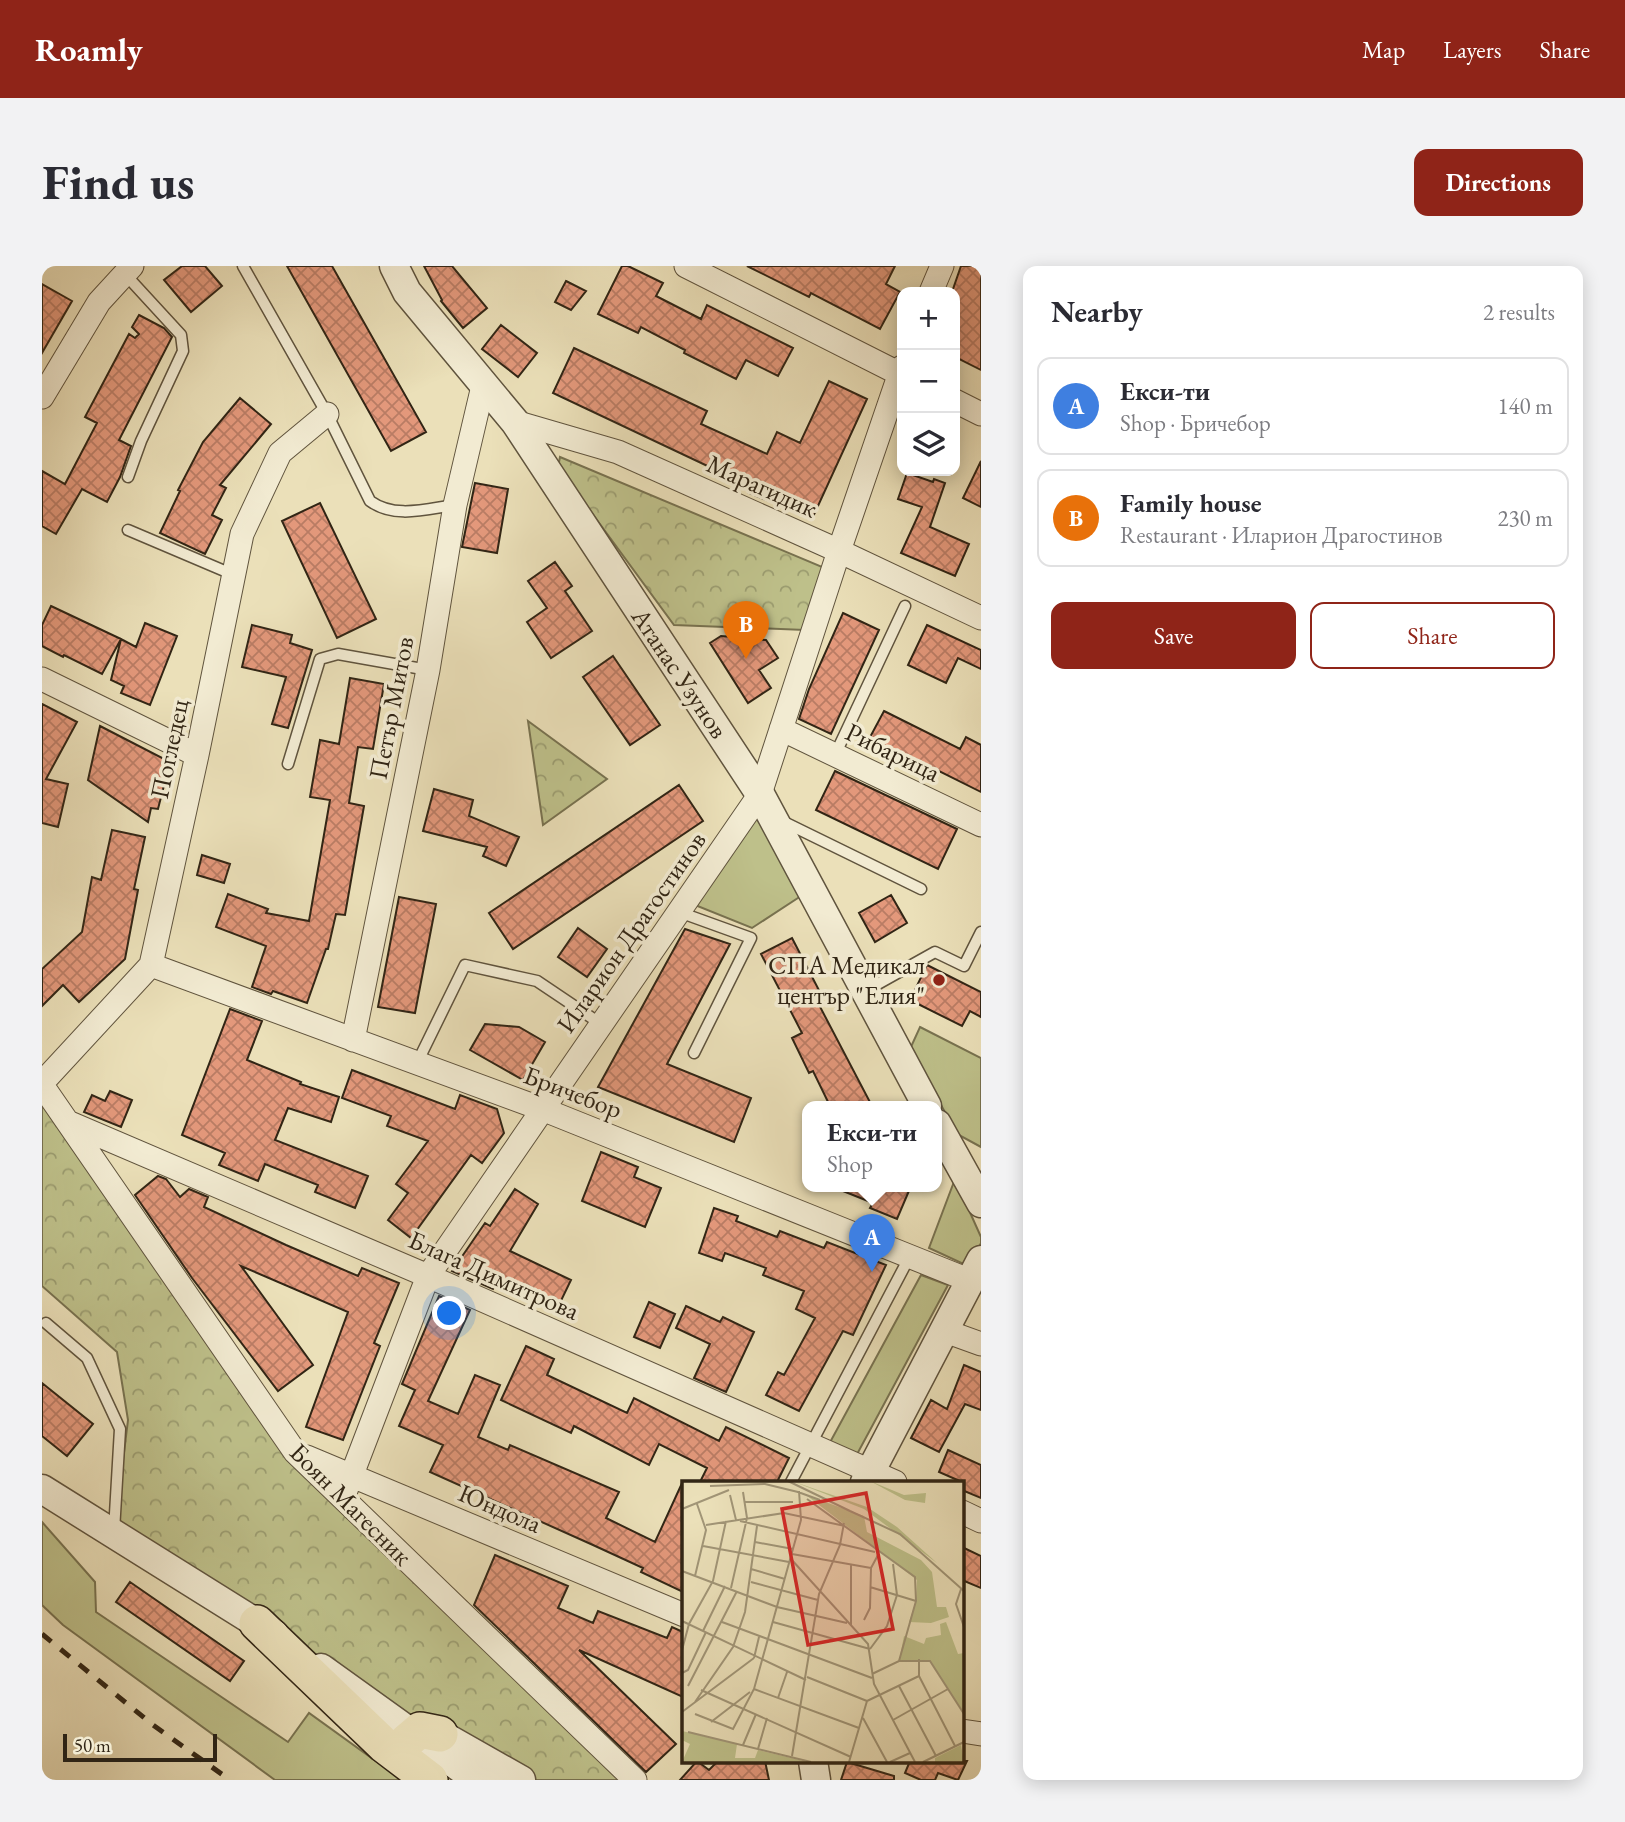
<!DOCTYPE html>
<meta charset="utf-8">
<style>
:root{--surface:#fff;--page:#f2f2f3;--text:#2b2b33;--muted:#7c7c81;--line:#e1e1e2;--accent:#8f2418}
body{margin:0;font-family:"EB Garamond",serif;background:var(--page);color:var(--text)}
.controls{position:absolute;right:21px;top:21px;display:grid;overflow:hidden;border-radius:14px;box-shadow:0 4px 18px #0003}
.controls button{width:63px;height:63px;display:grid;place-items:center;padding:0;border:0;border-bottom:2px solid var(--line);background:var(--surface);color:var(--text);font:35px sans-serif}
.scale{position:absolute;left:21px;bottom:18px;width:154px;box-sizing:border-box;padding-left:7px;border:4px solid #312515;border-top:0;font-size:19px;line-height:24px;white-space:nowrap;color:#312515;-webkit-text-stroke:5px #f2ebd2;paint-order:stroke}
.you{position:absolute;left:408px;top:1048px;width:24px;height:24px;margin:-18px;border:5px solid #fff;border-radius:50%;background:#1a73e8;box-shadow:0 0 0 10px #1a73e833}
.badge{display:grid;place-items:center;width:46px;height:46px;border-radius:50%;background:var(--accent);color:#fff;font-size:23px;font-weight:700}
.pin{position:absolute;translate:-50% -58px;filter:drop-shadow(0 2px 4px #0008)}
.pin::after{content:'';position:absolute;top:37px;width:24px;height:21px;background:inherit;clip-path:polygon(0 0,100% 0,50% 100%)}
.popup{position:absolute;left:760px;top:835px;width:140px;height:91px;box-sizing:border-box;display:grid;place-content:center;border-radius:14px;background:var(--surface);filter:drop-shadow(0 2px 5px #0005);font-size:23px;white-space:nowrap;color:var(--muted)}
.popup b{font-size:26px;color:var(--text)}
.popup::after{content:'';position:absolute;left:50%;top:100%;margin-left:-14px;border:14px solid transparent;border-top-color:var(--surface)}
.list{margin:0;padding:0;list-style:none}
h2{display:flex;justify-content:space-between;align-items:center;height:91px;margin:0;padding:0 28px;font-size:30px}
h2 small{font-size:23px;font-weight:400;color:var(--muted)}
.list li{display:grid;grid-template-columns:46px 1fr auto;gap:21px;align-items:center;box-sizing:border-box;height:98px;margin:0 14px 14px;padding:0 14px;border:2px solid var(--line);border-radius:14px}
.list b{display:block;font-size:26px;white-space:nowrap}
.list p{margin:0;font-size:23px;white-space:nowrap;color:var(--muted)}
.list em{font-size:23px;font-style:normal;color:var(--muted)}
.actions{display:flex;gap:14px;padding:21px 28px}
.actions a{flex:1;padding:16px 0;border:2px solid var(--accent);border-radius:14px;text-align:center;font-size:24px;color:var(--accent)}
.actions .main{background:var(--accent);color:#fff}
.icon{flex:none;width:38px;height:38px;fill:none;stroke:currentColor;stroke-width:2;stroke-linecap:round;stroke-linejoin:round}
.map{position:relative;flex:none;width:939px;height:1514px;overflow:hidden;border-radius:14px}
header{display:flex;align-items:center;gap:42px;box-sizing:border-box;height:98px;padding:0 35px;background:var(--accent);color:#fff}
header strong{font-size:33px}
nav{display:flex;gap:38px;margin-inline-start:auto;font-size:24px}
.intro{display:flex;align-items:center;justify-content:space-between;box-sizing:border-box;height:168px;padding:0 42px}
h1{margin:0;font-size:49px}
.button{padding:18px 32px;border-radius:14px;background:var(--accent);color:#fff;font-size:24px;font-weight:700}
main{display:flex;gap:42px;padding:0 42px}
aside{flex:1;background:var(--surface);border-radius:14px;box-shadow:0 4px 18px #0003}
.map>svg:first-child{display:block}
.grass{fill:#bec08a;stroke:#787250;stroke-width:2}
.forest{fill:url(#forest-crowns);stroke:#787250;stroke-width:2}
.building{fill:url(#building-cross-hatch);stroke:#312515;stroke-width:2}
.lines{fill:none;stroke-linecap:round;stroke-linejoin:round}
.service-casing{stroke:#60543e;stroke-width:13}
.minor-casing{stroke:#60543e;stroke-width:25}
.tertiary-casing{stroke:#60543e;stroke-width:31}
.primary-casing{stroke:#312515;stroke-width:38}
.service{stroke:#f2ebd2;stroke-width:10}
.minor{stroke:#f2ebd2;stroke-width:23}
.tertiary{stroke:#f2ebd2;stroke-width:28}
.primary{stroke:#ebe0b9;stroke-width:35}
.rail{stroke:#312515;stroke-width:5;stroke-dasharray:12 12;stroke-linecap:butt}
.poi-dot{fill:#8f2418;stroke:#f2ebd2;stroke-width:2.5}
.labels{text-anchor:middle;stroke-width:7;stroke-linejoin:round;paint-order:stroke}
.street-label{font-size:26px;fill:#312515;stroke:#f2ebd2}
.poi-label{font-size:26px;fill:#312515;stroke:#f2ebd2;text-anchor:end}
.inset-road{fill:none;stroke:#a19577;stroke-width:2}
.view{fill:#d62828;fill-opacity:0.15;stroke:#d62828;stroke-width:3.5}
.inset-edge{fill:none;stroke:#312515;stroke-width:3.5}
</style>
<header>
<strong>Roamly</strong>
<nav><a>Map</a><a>Layers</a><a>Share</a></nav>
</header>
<div class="intro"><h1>Find us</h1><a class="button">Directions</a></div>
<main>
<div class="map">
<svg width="939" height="1514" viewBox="0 0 939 1514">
<defs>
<pattern id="forest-crowns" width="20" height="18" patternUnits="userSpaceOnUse" patternTransform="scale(1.75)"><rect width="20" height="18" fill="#bec08a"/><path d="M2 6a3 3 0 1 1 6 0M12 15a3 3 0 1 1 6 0" fill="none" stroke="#9b9c70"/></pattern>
<pattern id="building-cross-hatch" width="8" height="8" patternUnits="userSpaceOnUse" patternTransform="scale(1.75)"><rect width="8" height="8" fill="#e3987b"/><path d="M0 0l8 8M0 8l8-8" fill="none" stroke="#b97c64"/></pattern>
</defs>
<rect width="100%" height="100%" fill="#ebe0b9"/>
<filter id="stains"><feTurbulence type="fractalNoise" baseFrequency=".00286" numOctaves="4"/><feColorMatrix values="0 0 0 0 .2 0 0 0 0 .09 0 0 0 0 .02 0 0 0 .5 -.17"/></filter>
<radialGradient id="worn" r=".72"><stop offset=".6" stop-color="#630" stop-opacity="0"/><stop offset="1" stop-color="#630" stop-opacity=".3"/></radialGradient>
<!-- grass -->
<path class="grass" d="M 716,546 L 762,628 L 710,662 L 653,639 Z
M 878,761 L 939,792 L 939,881 L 915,868 L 868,783 Z
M 913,913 L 939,971 L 939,977 L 928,1001 L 887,982 Z
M 879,1009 L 906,1019 L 813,1192 L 786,1180 Z
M 0,1256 L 53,1316 L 54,1346 L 246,1476 L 267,1447 L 360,1514 L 233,1514 L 21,1359 L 0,1339 Z"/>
<!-- forest -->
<path class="forest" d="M 518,191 L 785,303 L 763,364 L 632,359 L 516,201 Z
M 486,455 L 565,513 L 501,559 Z
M 0,820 L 253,1186 L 593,1514 L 479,1514 L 269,1394 L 72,1268 L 86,1154 L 75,1086 L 0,1020 Z"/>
<!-- building -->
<path class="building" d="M 140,0 L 163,0 L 180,20 L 149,46 L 122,14 Z
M 245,0 L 290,0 L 384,166 L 349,185 Z
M 382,0 L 410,0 L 445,42 L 421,62 L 399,35 L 400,34 Z
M 580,0 L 586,0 L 621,17 L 614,30 L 659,53 L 665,39 L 751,82 L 736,110 L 704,94 L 694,113 L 642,87 L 643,84 L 599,61 L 596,67 L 556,48 Z
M 705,0 L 853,0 L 844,18 L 858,26 L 838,63 L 769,27 L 767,31 Z
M 919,0 L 939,0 L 939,104 L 913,91 L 913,26 L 910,26 Z
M 524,15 L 544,25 L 529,44 L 513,36 Z
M 0,18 L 30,35 L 0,87 Z
M 97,49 L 122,62 L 130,71 L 77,174 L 89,180 L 78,211 L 65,236 L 40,223 L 14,268 L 0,260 L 0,205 L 23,218 L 55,157 L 43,151 L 87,68 L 93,72 L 97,68 L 90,61 Z
M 459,59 L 495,87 L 476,111 L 440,83 Z
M 532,82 L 665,145 L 659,158 L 725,188 L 735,166 L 758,177 L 787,115 L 825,133 L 770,253 L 725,232 L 724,234 L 707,227 L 710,221 L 511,127 Z
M 198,132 L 229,158 L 178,219 L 184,222 L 170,249 L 180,254 L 163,288 L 118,267 L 138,225 L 136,224 L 161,176 Z
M 939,195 L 939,241 L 921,232 Z
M 865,207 L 891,216 L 892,213 L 903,217 L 888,261 L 927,278 L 913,310 L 859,287 L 880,241 L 856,233 Z
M 433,217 L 466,223 L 455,287 L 420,281 Z
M 278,237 L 334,353 L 295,372 L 240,255 Z
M 513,296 L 530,320 L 523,325 L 550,365 L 509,392 L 485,356 L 505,342 L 486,315 Z
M 9,340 L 79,373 L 60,408 L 22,389 L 21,391 L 0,380 L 0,359 Z
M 801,347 L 837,364 L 789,468 L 757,453 L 767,423 Z
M 103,357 L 135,370 L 108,439 L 79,427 L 82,420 L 69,414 L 79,373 L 94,381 Z
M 210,359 L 250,369 L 248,377 L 270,384 L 246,462 L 230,458 L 244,411 L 200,401 Z
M 885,359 L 939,384 L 939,403 L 916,392 L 904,417 L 866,399 Z
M 679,370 L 724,374 L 736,392 L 717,404 L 729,422 L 706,437 L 668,377 Z
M 571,390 L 618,459 L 588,479 L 541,411 Z
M 308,412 L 342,418 L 331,483 L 316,481 L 307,537 L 322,540 L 303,649 L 294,648 L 286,683 L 284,683 L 265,737 L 231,725 L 229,728 L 210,721 L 224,680 L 174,661 L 186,628 L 226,643 L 224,647 L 267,655 L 288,534 L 268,531 L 278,474 L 297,478 Z
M 0,438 L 35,456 L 4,513 L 26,518 L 16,561 L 0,557 Z
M 842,445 L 918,483 L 924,471 L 939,479 L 939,526 L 881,497 L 879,500 L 827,473 Z
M 58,460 L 128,496 L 116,543 L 109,542 L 106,556 L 46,514 Z
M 793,505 L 915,563 L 896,603 L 774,544 Z
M 637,519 L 661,555 L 471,683 L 447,647 Z
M 392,523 L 431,534 L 427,550 L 477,571 L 464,600 L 441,590 L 445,581 L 381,565 Z
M 70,564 L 103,571 L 92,623 L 96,624 L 83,693 L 37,736 L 21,719 L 0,740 L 0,703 L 40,666 L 50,611 L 59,614 Z
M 160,589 L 188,598 L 182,617 L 155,609 Z
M 849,629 L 865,657 L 833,676 L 817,647 Z
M 357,631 L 394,638 L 373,747 L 336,741 Z
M 536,662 L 565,683 L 545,711 L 516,691 Z
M 643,663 L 688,678 L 625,798 L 709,832 L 692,876 L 556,821 Z
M 750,672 L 781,732 L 775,735 L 830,840 L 788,840 L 771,805 L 767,807 L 750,772 L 760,767 L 719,688 Z
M 885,699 L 939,726 L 939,751 L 928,745 L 920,760 L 868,734 Z
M 188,743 L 220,755 L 205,794 L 259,816 L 258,818 L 297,831 L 289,856 L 246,842 L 233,874 L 326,910 L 313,942 L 273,926 L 276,919 L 223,898 L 216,915 L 177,899 L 183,887 L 140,869 Z
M 443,758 L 477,761 L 503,776 L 481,814 L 428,784 Z
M 310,804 L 413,843 L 418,829 L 455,843 L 462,867 L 440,897 L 429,889 L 369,972 L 346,954 L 366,927 L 354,918 L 386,875 L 345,860 L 349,850 L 300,832 Z
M 68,825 L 90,834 L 79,861 L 42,846 L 50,829 L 63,835 Z
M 559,886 L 596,901 L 592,911 L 619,922 L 603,961 L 540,935 Z
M 116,910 L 124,913 L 138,931 L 147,923 L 166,931 L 162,941 L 244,979 L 316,1010 L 320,1002 L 357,1017 L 332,1077 L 338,1080 L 301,1174 L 264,1161 L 306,1046 L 199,1000 L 271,1099 L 236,1125 L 150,1012 L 93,929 Z
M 869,920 L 855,953 L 828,942 L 831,937 L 791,921 Z
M 473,923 L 496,938 L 468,985 L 529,1014 L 515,1043 L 455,1014 L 451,1023 L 410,1005 L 443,957 L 448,960 Z
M 672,942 L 696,950 L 694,955 L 735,971 L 738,965 L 782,982 L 785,976 L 844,999 L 811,1069 L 801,1065 L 757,1145 L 724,1129 L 736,1106 L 742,1109 L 773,1052 L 754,1043 L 762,1025 L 721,1009 L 724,1002 L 683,987 L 680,995 L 657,987 Z
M 397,1030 L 428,1044 L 386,1135 L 416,1148 L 433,1109 L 458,1119 L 436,1171 L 466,1184 L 468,1179 L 577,1226 L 564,1252 L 613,1276 L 641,1215 L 641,1326 L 599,1306 L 601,1302 L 551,1279 L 388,1206 L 401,1179 L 357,1160 L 373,1124 L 360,1118 Z
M 607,1036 L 633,1048 L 618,1082 L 592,1071 Z
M 644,1040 L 678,1056 L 681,1051 L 712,1066 L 684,1126 L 652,1112 L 668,1078 L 634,1062 Z
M 484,1080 L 512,1093 L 505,1109 L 585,1147 L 592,1132 L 677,1175 L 684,1161 L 747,1192 L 735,1216 L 658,1216 L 665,1202 L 617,1178 L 607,1199 L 532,1160 L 529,1167 L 459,1134 Z
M 922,1099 L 939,1106 L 939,1144 L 923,1138 L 897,1186 L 869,1172 L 889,1134 L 905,1143 Z
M 0,1117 L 51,1158 L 25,1190 L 0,1170 Z
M 906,1184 L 939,1199 L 939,1232 L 920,1224 L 920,1216 L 897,1206 Z
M 920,1281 L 939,1290 L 939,1322 L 920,1314 Z
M 453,1289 L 526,1320 L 516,1342 L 551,1357 L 556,1345 L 625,1372 L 630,1361 L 641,1366 L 641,1431 L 537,1384 L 634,1478 L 604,1506 L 432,1339 Z
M 88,1316 L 202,1395 L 188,1415 L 74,1336 Z
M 655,1495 L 667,1504 L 676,1495 L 723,1495 L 727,1514 L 638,1514 Z
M 868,1495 L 867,1495 L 925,1495 L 916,1514 L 896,1507 L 893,1514 L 879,1514 L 863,1507 Z
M 805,1496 L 852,1510 L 852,1514 L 799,1514 Z"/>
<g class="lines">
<defs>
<path id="service" d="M 201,0 L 285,148 L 328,235 C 353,253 384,243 413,239
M 82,7 L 139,69 L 141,85 L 99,175 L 86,211
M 86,264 L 192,309
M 793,489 L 863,340
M 246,498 L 278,393 L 296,388 L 386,404
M 740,555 L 879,623
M 637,646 L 709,672 L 652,787
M 825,724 L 893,686 L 922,700 L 939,666
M 375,797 L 423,699 L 495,715 L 559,758
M 4,1057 L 45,1092 L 78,1163 L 72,1265
M 749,1216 L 868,990"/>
<path id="minor" d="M 644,0 L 860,109
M 889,26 L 900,0
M 0,131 L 57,36 L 90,0
M 913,135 L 939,148
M 473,156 L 576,186 L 797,285 L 939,352
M 0,413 L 155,489
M 739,463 L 939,559
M 109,699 L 500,843 L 929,1015
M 311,774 L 386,404 L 413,239 L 441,120
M 0,817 L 109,699 L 155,489 L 200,268 L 238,187 L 285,148
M 0,819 L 253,1186 L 593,1514
M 28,857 L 386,1010 L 853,1216
M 903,1065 L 939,1078
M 265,1191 L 642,1349
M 301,1232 L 386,1010 L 718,528 L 797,285 L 860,101
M 920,1246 L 939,1255
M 920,1465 L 939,1468"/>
<path id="tertiary" d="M 352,0 L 365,26 L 473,156 L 718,528 L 885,840
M 895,858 L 939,937
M 823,1216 L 939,994
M 0,1223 L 232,1368
M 279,1402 L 435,1514
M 396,1467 L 479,1514
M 771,1495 L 774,1514"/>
<path id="primary" d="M 215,1357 L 342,1479 L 388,1514
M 363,1494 L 360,1485 L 365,1475 L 378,1464 L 398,1468"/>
</defs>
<!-- service casing -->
<use href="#service" class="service-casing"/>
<!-- minor casing -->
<use href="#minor" class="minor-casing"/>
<!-- tertiary casing -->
<use href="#tertiary" class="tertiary-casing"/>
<!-- primary casing -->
<use href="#primary" class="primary-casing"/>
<!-- service -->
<use href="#service" class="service"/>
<!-- minor -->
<use href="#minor" class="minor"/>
<!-- tertiary -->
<use href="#tertiary" class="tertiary"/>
<!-- primary -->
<use href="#primary" class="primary"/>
<!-- rail -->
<path class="rail" d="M 0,1368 L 111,1459 L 188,1514"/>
</g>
<!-- markers -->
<circle class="poi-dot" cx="897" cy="714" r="7"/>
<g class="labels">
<!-- street labels -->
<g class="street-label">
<text transform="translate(720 220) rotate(24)" y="9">Марагидик</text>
<text transform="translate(638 407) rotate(56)" y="9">Атанас Узунов</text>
<text transform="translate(349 442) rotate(-79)" y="9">Петър Митов</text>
<text transform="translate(127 483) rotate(-78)" y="9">Погледец</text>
<text transform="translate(851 486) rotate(26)" y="9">Рибарица</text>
<text transform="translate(589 666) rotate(-55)" y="9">Иларион Драгостинов</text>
<text transform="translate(531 826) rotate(21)" y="9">Бричебор</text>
<text transform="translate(452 1009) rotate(24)" y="9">Блага Димитрова</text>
<text transform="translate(309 1238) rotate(45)" y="9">Боян Магесник</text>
<text transform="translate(458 1242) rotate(23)" y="9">Юндола</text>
</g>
<!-- poi labels -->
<g class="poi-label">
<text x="883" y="708">СПА Медикaл<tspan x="883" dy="30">център "Елия"</tspan></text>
</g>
</g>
<!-- overview -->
<g transform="translate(640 1215)">
<rect width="282" height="282" fill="#ebe0b9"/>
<path d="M 110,0 L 185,26 L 215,46 L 255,82 L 182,28 Z" fill="#bec08a"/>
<path d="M 188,0 L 222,14 L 244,12 L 243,22 L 223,19 ZM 124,14 L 182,35 L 185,51 L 239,79 L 250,91 L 255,126 L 264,126 L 267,136 L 249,142 L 227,141 L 234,120 L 235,99 ZM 264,141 L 276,173 L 282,172 L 282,233 L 248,180 L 217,180 L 222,155 L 242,163 L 244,157 L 259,154 L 258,143 ZM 0,250 L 55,263 L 53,277 L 73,277 L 76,269 L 126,281 L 0,281 L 8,263 L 0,259 ZM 279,264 L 282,281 L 253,281 L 253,277 Z" fill="#bec08a"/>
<path class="inset-road" d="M 106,0 L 168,30M 28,5 L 83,3 L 116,11M 116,11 L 138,19M 48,14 L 54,39M 125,18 L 233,96 L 234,120 L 217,180M 62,21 L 111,21M 0,28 L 47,9M 168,30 L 218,53 L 282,110M 58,40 L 193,71M 24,44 L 102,32 L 163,45M 73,61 L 111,68M 21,65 L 107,81M 110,73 L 189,87M 109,78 L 186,163 L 192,203 L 233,281M 69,88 L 103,98M 0,90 L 95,126 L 165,142M 13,95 L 24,49 L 15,23M 69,101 L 136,119M 188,106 L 234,120M 49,107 L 65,37 L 61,11M 279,108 L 274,123 L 282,146M 182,139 L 188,127 L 189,87 L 196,74M 0,140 L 124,199M 40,141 L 190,197M 91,141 L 188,168M 169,144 L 169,84M 21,150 L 43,105M 188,168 L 205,145 L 215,114 L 211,83M 0,169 L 7,143 L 31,100 L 44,40M 72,177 L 77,156M 237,178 L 237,195 L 273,265M 0,192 L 6,189 L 24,151M 190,193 L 217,180 L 248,180 L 282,233M 125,196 L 185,220M 6,205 L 55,110M 217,205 L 254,275M 72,208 L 177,247M 19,209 L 169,276M 96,217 L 105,191M 185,220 L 237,195M 13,221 L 51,166 L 63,131 L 75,45M 0,231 L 72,177M 13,233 L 51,248 L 72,208 L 119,39 L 117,10M 181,237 L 205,281M 211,239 L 266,208M 29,241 L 68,211M 6,251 L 129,281M 61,264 L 74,233M 76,268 L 85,237M 110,275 L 137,113 L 158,64 L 162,42M 167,281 L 185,220M 208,281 L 228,272M 241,281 L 282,261"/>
<path class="view" d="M 184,12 L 211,148 L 126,164 L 100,28 Z"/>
<rect width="282" height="282" class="inset-edge"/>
</g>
<rect width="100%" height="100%" filter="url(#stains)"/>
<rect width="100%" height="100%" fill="url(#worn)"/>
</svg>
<div class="controls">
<button>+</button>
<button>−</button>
<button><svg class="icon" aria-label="layers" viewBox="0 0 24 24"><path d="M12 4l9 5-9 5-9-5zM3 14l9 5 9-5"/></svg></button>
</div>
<div class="scale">50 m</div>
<div class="you"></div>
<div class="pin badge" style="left:830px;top:1006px;background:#3f7fe0">A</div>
<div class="popup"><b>Екси-ти</b>Shop</div>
<div class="pin badge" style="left:704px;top:393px;background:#e8710a">B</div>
</div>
<aside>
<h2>Nearby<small>2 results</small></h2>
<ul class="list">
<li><span class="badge" style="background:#3f7fe0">A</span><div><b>Екси-ти</b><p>Shop · Бричебор</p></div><em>140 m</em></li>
<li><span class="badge" style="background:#e8710a">B</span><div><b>Family house</b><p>Restaurant · Иларион Драгостинов</p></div><em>230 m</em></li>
</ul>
<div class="actions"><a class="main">Save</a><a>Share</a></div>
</aside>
</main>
